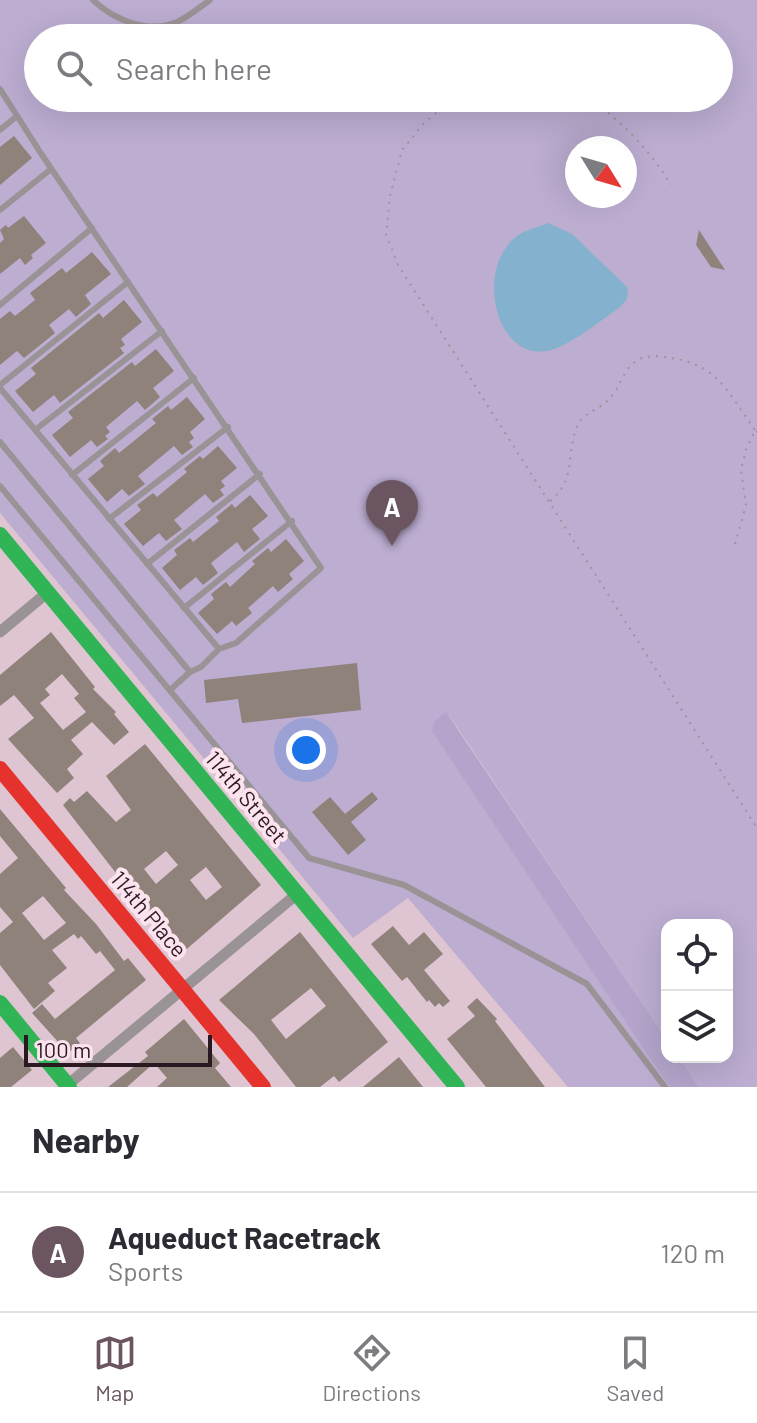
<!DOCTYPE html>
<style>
:root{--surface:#fff;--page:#f7f7f7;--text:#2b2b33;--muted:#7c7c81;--line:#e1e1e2;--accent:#6a5560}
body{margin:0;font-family:Barlow,sans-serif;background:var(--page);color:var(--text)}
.controls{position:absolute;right:24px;bottom:24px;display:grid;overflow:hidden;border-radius:16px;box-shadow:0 8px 32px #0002}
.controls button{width:72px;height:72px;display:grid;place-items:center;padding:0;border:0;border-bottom:2px solid var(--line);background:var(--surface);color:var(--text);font:40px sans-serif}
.compass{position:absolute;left:565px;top:136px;width:72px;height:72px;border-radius:50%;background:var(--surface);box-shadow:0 8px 32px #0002;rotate:127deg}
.scale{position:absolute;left:24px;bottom:20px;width:188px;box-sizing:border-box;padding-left:8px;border:4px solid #2b1922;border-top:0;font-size:22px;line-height:28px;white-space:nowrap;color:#2b1922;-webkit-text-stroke:6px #fce3ee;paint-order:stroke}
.you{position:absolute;left:306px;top:750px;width:28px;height:28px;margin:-20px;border:6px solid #fff;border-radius:50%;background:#1a73e8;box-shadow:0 0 0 12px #1a73e833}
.badge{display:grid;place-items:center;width:52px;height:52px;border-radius:50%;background:var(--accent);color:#fff;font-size:26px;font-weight:700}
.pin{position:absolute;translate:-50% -66px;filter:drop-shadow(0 2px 4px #0008)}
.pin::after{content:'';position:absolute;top:42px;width:28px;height:24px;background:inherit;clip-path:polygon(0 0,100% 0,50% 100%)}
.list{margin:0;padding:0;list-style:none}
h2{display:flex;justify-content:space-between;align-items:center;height:104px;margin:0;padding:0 32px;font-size:34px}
h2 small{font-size:26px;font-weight:400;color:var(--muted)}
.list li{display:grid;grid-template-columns:52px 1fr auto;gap:24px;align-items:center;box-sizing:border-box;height:120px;padding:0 32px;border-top:2px solid var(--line)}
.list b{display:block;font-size:30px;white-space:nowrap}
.list p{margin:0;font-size:26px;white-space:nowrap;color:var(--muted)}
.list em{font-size:26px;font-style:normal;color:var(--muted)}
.icon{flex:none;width:44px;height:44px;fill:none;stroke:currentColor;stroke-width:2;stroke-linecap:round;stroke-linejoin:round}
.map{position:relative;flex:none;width:757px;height:1087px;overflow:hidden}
.search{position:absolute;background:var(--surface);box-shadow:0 8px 32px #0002;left:24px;right:24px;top:24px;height:88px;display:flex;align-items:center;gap:20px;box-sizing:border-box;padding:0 28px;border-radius:44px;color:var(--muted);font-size:30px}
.sheet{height:224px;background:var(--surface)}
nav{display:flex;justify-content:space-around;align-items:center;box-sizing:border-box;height:112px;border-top:2px solid var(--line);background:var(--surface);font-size:22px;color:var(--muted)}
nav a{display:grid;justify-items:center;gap:4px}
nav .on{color:var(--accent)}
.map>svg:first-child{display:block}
.green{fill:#bcadd1;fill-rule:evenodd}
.forest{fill:#b4a4cb}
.water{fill:#84b1cd}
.building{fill:#8e827b;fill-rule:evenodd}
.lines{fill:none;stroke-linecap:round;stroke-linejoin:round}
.path{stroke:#9e949a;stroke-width:2;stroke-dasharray:2 6;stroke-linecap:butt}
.lane{stroke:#999396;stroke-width:6}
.street{stroke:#999396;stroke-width:11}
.fast{stroke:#30b455;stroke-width:16}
.jam{stroke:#e5322d;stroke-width:16}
.labels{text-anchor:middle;stroke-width:8;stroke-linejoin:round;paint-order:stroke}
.street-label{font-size:22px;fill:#2b1922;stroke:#fce3ee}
</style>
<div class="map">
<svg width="757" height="1087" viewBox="0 0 757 1087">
<rect width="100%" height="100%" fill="#dfc5d2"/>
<!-- green -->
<path class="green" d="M 0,0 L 757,0 L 757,1087 L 699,1087 L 679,1057 L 727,1057 L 727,925 L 667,925 L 667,1040 L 447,712 L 670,1087 L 568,1087 L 408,898 L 353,938 L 0,513 ZM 38,38 L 719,38 L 719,98 L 38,98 ZM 577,148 L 625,148 L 625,196 L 577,196 Z"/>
<!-- forest -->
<path class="forest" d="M 446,712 L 667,1040 L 667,1057 L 679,1057 L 699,1087 L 670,1087 L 660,1073 L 432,731 L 435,721 Z"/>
<!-- water -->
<path class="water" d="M 548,223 L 572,234 L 628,288 L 627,299 L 619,308 C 601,320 577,340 557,348 C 496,372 471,265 520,234 C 528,229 539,227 548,223 Z"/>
<!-- building -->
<path class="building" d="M 14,136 L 32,158 L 0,185 L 0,147 Z
M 24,216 L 46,243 L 31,255 L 33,258 L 25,265 L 20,258 L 0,274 L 0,243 L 4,239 L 0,230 L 6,225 L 8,228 Z
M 699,230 L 725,270 L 711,267 L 696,245 Z
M 92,252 L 111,274 L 85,295 L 91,304 L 76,317 L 69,309 L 49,325 L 55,333 L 24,358 L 17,351 L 0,365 L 0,319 L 10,311 L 15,316 L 35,300 L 30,293 L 62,268 L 66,273 Z
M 124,300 L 142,322 L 121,339 L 125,345 L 120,348 L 124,353 L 60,403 L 54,395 L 33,412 L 15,391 L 36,374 L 31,368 L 99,313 L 103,318 Z
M 156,349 L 174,371 L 153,388 L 160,397 L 145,410 L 137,401 L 106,427 L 110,432 L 105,436 L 108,439 L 97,447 L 91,440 L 70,457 L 52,435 L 73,418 L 68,412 L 132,362 L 135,366 Z
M 187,397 L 205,419 L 190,432 L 194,438 L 189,442 L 193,447 L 182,455 L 174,446 L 138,476 L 145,484 L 129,496 L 122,489 L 107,502 L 88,479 L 104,466 L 100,461 L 115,448 L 119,453 L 156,423 L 152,419 L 168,406 L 171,410 Z
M 218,446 L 237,468 L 221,481 L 225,486 L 220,490 L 224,495 L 213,503 L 205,494 L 174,520 L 182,529 L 166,541 L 159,533 L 143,546 L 124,524 L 141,510 L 137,505 L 153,493 L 157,497 L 187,472 L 184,469 L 200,456 L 203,459 Z
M 250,495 L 268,516 L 252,529 L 260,539 L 244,552 L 237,542 L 211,563 L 218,573 L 203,585 L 196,577 L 180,590 L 162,568 L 177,555 L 174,550 L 190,538 L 193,542 L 219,521 L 216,517 L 232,504 L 235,508 Z
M 286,539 L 304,561 L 289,574 L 293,579 L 278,592 L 273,586 L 248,608 L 252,613 L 236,626 L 232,621 L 217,634 L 198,613 L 214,599 L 211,594 L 226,582 L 230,587 L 255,564 L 252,561 L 268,548 L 271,552 Z
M 51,632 L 95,687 L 93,689 L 116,712 L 114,714 L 129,732 L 114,745 L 92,722 L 71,740 L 83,754 L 67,769 L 74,778 L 57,793 L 8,739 L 34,718 L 14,695 L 0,706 L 0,675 ZM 62,674 L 79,694 L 74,698 L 86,712 L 63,730 L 40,703 L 50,695 L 45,689 Z
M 357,663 L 361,710 L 242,723 L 238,699 L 206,703 L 204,680 Z
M 145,744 L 261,885 L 181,954 L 163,933 L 169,929 L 150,911 L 129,883 L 127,884 L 119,877 L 63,805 L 70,798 L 74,802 L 87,791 L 116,822 L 131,810 L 106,776 ZM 166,851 L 178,865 L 156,884 L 144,869 ZM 206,867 L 222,887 L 206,900 L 190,880 Z
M 372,792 L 378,799 L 351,822 L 366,840 L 348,855 L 312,812 L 330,797 L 345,814 Z
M 0,809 L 66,888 L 64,890 L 96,924 L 124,961 L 128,958 L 146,980 L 76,1038 L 80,1043 L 68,1053 L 32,1013 L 42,1004 L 55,1019 L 115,970 L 100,951 L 96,954 L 81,936 L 78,939 L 74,934 L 52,950 L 67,968 L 48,983 L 55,991 L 34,1009 L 0,965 L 0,933 L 13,922 L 0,907 L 0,874 L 18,858 L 0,836 ZM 43,896 L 66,923 L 44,940 L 22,913 Z
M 393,926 L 409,945 L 424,932 L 443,954 L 424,970 L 450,1001 L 443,1007 L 439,1003 L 435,1007 L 429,1000 L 427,1002 L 407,977 L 402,981 L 371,944 Z
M 300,932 L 388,1042 L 339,1082 L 334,1076 L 320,1087 L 296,1087 L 254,1034 L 219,1000 ZM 311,988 L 326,1006 L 286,1039 L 271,1020 Z
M 477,998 L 497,1019 L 495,1021 L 545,1087 L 486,1087 L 447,1039 L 475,1016 L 467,1007 Z
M 184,1019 L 220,1063 L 215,1068 L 231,1087 L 157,1087 L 167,1078 L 154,1063 L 127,1087 L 108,1087 L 148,1056 L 145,1052 Z
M 13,1047 L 32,1070 L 11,1087 L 0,1087 L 0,1058 Z
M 399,1057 L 423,1087 L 363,1087 Z"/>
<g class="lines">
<!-- path -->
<path class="path" d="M 455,98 L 424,123 L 402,150 L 390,196 L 386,234 L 398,265 L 757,828
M 589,98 C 623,123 649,149 671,185
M 550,501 C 576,480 566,458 576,429 C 582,411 600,411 611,397 C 620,387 623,370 635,362 C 645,354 659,356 671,358 C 719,365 728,393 755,430
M 735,544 L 746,505 L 741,470 L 746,450 L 755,430 L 757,432"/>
<!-- lane -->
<path class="lane" d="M 93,0 C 114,20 148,34 177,22 C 188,17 200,7 210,0
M 0,89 L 40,152 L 321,568 L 236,643 L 219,649 L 0,388
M 0,130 L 17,116
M 0,210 L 51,169
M 0,305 L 92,228
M 0,385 L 128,282
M 35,430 L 162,331
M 0,442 L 190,672 L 170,690
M 72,475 L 194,378
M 0,486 L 309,858 L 404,885 L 587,984 L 665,1087
M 109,519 L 228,427
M 147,564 L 260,474
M 184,608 L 292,521
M 190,672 L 201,667 L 219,649"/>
<!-- street -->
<path class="street" d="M 0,632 L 48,592
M 65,1087 L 297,894"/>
<!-- fast -->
<path class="fast" d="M 0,535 L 457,1087
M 0,1003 L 69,1087"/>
<!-- jam -->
<path class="jam" d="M 0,769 L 263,1087"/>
</g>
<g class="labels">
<!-- street labels -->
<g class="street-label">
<text transform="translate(246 797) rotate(50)" y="8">114th Street</text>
<text transform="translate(149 914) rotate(50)" y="8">114th Place</text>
</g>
</g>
</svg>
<div class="controls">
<button><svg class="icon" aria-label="locate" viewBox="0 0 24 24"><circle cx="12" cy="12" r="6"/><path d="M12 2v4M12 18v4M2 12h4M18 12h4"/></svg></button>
<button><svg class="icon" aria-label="layers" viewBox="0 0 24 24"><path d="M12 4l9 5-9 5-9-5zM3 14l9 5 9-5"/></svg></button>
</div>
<svg class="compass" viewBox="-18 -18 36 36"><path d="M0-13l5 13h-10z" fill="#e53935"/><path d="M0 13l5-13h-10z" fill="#7c7c81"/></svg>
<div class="scale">100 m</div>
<div class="you"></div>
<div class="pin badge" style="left:392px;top:546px">A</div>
<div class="search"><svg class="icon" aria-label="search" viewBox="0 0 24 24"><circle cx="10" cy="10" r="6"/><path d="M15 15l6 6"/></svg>Search here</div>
</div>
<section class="sheet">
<h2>Nearby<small></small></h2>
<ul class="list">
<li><span class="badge">A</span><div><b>Aqueduct Racetrack</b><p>Sports</p></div><em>120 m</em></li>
</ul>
</section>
<nav>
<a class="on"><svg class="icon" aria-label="map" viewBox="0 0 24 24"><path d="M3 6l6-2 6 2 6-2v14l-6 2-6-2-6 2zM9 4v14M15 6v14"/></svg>Map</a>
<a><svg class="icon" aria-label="directions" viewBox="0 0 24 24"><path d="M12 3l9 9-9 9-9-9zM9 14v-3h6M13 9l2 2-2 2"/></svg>Directions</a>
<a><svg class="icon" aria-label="saved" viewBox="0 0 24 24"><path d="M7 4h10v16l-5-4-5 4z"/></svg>Saved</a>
</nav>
